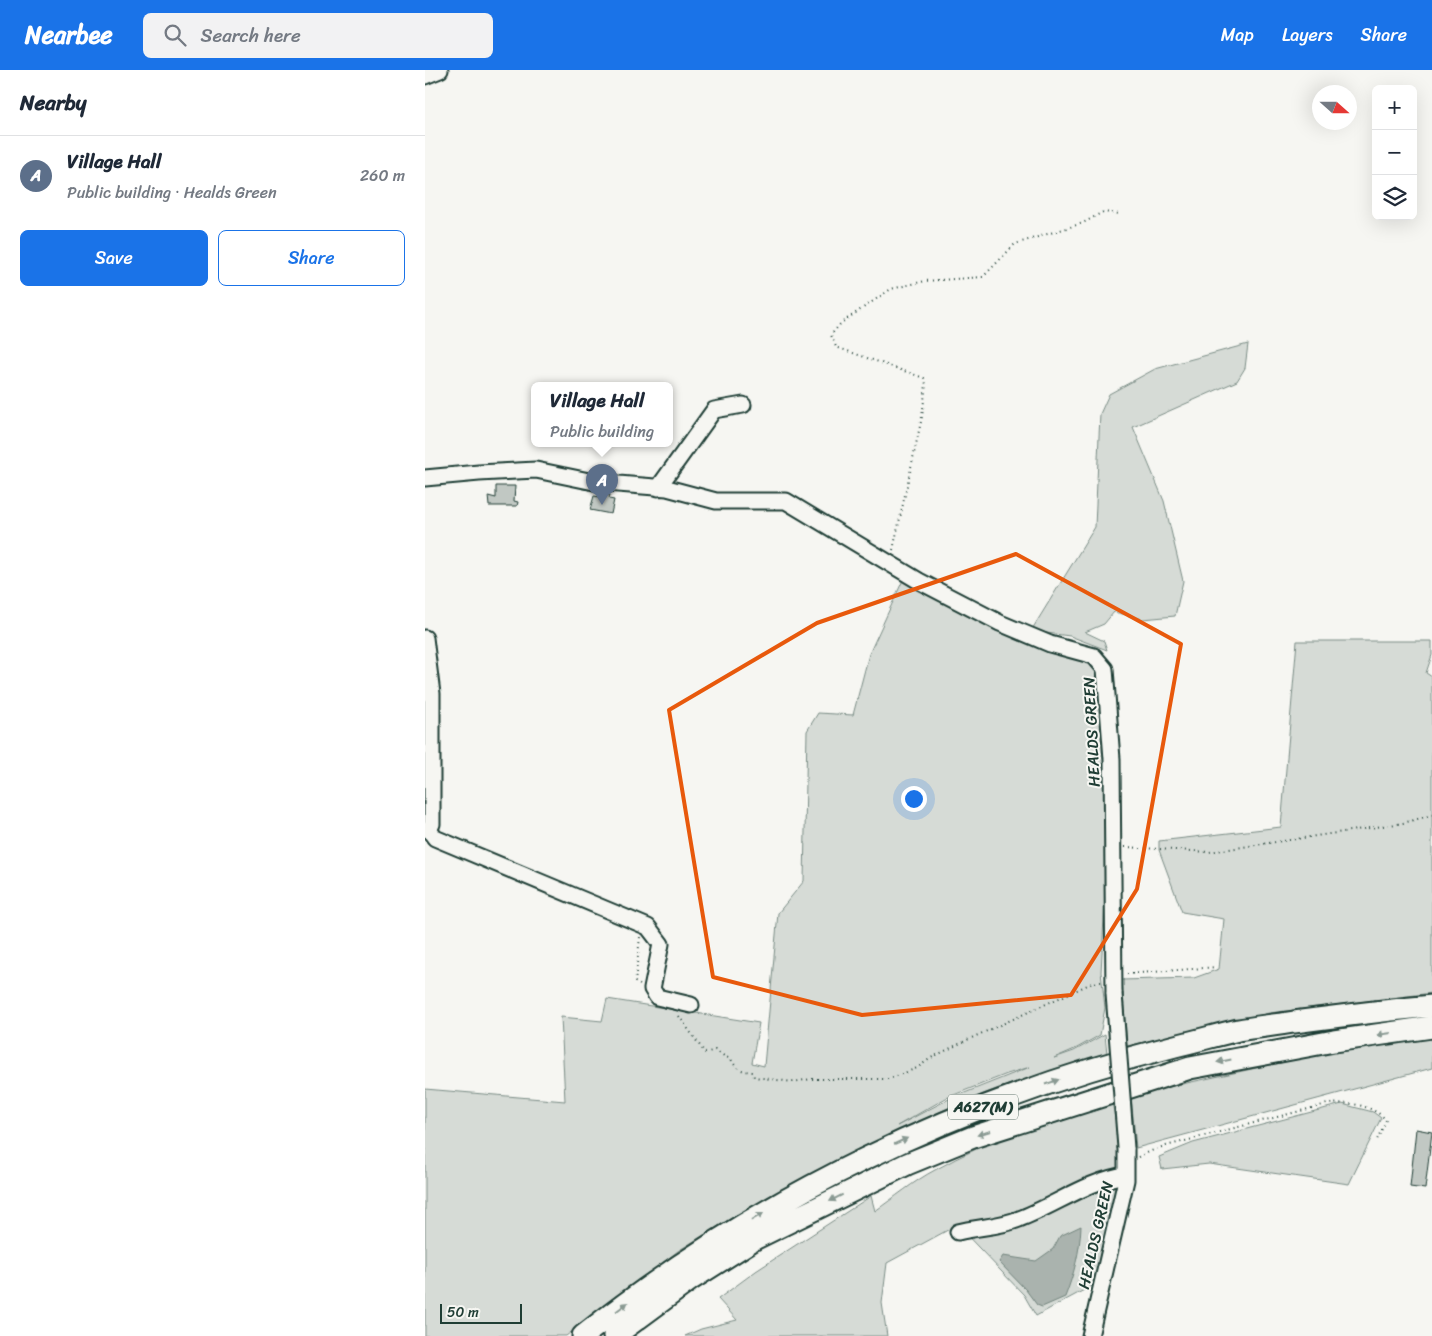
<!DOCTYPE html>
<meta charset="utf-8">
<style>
:root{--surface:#fff;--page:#f2f2f3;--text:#1f2937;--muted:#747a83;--line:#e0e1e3;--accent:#1a73e8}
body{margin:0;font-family:Sriracha,sans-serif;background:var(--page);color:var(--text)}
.controls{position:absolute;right:15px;top:15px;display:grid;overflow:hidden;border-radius:8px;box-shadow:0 5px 20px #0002}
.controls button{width:45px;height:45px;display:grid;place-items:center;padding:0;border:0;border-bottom:1px solid var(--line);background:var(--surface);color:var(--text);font:25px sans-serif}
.compass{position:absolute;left:887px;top:15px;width:45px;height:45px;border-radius:50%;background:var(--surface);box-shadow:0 5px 20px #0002;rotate:111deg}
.scale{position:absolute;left:15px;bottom:12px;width:82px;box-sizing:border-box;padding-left:5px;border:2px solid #1f3d34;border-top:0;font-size:14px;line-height:18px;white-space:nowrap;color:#1f3d34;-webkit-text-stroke:4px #f6f6f2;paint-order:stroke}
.you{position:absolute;left:488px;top:728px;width:18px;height:18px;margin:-12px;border:4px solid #fff;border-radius:50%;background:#1a73e8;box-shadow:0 0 0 8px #1a73e833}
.badge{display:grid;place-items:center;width:32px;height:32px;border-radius:50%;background:var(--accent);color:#fff;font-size:16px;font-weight:700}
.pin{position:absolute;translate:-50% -41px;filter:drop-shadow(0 1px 2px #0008)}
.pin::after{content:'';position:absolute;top:26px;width:18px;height:15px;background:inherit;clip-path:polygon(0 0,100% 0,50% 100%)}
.popup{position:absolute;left:106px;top:312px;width:142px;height:65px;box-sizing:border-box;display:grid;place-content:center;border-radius:8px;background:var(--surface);filter:drop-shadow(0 1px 4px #0005);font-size:16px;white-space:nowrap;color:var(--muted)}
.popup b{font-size:19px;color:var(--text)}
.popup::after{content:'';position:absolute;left:50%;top:100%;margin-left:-10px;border:10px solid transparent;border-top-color:var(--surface)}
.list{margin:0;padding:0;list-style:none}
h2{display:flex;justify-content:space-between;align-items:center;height:65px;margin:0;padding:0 20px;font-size:21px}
h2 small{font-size:16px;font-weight:400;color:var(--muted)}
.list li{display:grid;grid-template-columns:32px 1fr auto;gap:15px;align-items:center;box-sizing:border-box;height:80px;padding:0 20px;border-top:1px solid var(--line)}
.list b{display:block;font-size:19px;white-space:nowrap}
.list p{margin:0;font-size:16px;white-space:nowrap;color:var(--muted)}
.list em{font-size:16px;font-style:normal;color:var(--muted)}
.actions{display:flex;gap:10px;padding:15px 20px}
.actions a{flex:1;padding:11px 0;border:1px solid var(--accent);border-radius:8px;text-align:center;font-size:18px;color:var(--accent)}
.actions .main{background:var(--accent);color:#fff}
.icon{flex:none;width:28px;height:28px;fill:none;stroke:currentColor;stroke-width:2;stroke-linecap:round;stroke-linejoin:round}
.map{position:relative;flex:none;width:1007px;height:1266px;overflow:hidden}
header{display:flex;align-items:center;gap:30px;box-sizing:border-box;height:70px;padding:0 25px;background:var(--accent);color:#fff}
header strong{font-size:24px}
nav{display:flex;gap:28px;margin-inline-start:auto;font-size:18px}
.search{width:350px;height:45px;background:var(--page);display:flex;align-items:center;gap:12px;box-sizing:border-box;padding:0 18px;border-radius:8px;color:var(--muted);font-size:19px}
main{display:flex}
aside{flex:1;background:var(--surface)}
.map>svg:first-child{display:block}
.green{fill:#d6dbd6;stroke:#7a8c85;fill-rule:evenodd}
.water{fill:#aab3ae;stroke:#72847d}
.building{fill:#c1c8c3;stroke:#1f3d34}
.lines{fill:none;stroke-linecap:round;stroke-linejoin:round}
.minor-casing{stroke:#1f3d34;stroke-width:19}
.highway-casing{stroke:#1f3d34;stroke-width:25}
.path{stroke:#1f3d34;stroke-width:2;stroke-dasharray:1 4;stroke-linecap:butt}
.minor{stroke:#f6f6f2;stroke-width:15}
.highway{stroke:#f6f6f2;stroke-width:21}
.minor-bridge-casing{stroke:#1f3d34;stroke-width:19;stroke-linecap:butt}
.minor-bridge{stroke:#f6f6f2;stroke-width:15}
.oneway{fill:#8a9a93}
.marked{fill:none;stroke:#e8590c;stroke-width:4;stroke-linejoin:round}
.labels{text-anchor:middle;stroke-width:4;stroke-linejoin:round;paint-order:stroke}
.shield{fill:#f6f6f2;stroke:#60746d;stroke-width:1}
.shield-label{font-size:15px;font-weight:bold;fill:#1f3d34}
.street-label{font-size:16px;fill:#1f3d34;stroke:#f6f6f2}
</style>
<header>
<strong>Nearbee</strong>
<div class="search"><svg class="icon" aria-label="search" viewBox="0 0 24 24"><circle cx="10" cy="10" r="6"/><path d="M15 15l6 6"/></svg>Search here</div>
<nav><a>Map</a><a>Layers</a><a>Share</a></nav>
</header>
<main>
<aside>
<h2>Nearby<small></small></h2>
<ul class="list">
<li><span class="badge" style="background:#5c6f8a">A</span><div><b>Village Hall</b><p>Public building · Healds Green</p></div><em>260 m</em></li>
</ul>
<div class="actions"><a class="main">Save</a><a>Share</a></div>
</aside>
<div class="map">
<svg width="1007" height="1266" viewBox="0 0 1007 1266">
<rect width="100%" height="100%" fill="#f6f6f2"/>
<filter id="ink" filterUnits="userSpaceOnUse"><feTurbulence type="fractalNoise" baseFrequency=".02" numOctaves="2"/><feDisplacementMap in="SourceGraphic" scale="10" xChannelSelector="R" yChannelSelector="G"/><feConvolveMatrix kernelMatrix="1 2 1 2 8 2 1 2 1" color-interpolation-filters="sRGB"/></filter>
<g filter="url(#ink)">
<!-- green -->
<path class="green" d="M 823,274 L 820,298 L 812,311 L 708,357 L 739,431 L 758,511 L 750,546 L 718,549 L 689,542 L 679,554 L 660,562 L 679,571 L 682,580 L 645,566 L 606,561 L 670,457 L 675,344 L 684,324 L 730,299 Z
M 478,510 L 538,543 L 606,574 L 662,592 L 673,602 L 676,624 L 683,775 L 676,902 L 680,938 L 675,965 L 652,978 L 629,988 L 649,981 L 680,964 L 682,984 L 574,1018 L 527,1036 L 405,1094 L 311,1145 L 253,1181 L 141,1266 L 0,1266 L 0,1019 L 140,1031 L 136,947 L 177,951 L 182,929 L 334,953 L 327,993 L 339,996 L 353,843 L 379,811 L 382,661 L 393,643 L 428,645 L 444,584 ZM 605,997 L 522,1030 L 472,1056 L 521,1028 L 582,1004 Z
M 872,571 L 1007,571 L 1007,585 L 1001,603 L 1007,607 L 1007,923 L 844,943 L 702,976 L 697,910 L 769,908 L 794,899 L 799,849 L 757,842 L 734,780 L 734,771 L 856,757 Z
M 1007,968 L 1007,998 L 711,1078 L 706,1025 L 943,974 Z
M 686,1026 L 697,1088 L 695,1118 L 674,1212 L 611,1246 L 599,1225 L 532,1155 L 462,1193 L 457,1233 L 462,1266 L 260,1266 L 276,1259 L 312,1250 L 293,1229 L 331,1201 L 446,1126 L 450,1141 C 469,1128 489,1111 510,1100 C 565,1069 627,1048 686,1026 Z
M 917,1034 L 948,1042 L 956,1048 L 924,1114 L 784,1094 L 737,1099 L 734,1087 L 768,1073 Z"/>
<!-- water -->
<path class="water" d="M 656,1156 C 655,1181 649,1204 640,1227 L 617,1237 L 612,1235 L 601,1220 L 574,1192 L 578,1186 L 611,1191 L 628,1179 L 635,1166 Z"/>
<!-- building -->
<path class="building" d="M 71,416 L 90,416 L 89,431 L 93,432 L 92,436 L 64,436 L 63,426 L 71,428 Z
M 176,423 L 185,425 L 184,429 L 189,430 L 186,444 L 165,440 L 169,426 L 175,427 Z
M 991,1059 L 1007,1062 L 1000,1119 L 985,1117 Z"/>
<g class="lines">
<defs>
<path id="minor" d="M 0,6 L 15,0
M 0,408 L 54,403 L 111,400 L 169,412 L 242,418 L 291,431 L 361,431 L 494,511 L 575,553 L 625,574 L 669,586 L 680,599 L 687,689 L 689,924
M 233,418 L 289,340 L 318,335
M 0,568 L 7,624 L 7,754 L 4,760
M 4,760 L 10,768 L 223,857 L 236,874 L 227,919 L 232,927 L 266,935
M 533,1162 C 553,1157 575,1157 594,1149 C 629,1136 664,1110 701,1105
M 665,1266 L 701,1110 L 701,1078"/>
<path id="highway" d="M 158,1266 C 332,1128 535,1030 750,976 C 771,971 792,965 813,960 C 831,957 850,955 869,952 C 915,946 961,940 1007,936
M 189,1266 L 265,1210 L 331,1168 L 482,1094 L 548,1067 L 765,998 L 909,971 L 1007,957"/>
</defs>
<!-- minor casing -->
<use href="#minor" class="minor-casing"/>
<!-- highway casing -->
<use href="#highway" class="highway-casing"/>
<!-- path -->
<path class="path" d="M 468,480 L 497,347 L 501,314 L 499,308 L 411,277 L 406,265 L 416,253 L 466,219 L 500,211 L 558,207 L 590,174 L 658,153 L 678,142 L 695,144
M 700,777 L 784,782 L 978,753 L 1007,745
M 702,904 L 792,897
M 215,915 L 210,912 L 215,867
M 254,946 L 280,983 L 290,980 L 299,986 L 306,989 C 311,999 316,1001 328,1002 L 329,1007 L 368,1012 L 386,1009 L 464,1009 L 492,998 L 506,988 L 540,971 L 667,913 L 676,912
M 713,1087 L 733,1078 L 902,1034 C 922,1032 947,1034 961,1050 L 952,1070"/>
<!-- minor -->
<use href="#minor" class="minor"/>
<!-- highway -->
<use href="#highway" class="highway"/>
<defs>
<path id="minor-bridge" d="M 689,924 L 701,1078"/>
</defs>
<!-- minor-bridge casing -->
<use href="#minor-bridge" class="minor-bridge-casing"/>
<!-- minor-bridge -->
<use href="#minor-bridge" class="minor-bridge"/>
</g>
<!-- one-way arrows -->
<defs><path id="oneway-solid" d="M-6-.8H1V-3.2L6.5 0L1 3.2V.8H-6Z" transform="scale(1.25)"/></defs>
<g class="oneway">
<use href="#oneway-solid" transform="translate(959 964) rotate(172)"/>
<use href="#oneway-solid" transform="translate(799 991) rotate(169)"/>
<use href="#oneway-solid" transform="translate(627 1012) rotate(-19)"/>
<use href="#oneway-solid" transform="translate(559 1063) rotate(162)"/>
<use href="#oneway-solid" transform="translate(476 1071) rotate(-24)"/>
<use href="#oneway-solid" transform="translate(411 1128) rotate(153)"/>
<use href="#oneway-solid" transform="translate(332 1147) rotate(-30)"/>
<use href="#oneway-solid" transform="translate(197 1237) rotate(-37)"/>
</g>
</g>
<!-- marked area -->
<path class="marked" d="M 591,484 L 756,574 L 712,819 L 646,925 L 437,945 L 288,907 L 244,640 L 392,553 Z"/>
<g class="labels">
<!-- shield labels -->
<rect class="shield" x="523" y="1024.5" width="70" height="25" rx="4"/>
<g class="shield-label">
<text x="558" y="1042">A627(M)</text>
</g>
<!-- street labels -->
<g class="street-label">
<text transform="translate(666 662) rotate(-93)" y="6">HEALDS GREEN</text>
<text transform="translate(670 1165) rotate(-77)" y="6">HEALDS GREEN</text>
</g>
</g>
</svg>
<div class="controls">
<button>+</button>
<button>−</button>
<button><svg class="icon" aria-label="layers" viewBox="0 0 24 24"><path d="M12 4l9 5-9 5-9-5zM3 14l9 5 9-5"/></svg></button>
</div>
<svg class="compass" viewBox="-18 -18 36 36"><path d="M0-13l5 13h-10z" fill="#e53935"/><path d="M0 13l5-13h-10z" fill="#747a83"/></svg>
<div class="scale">50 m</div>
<div class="you"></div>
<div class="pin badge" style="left:177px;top:435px;background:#5c6f8a">A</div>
<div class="popup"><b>Village Hall</b>Public building</div>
</div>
</main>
